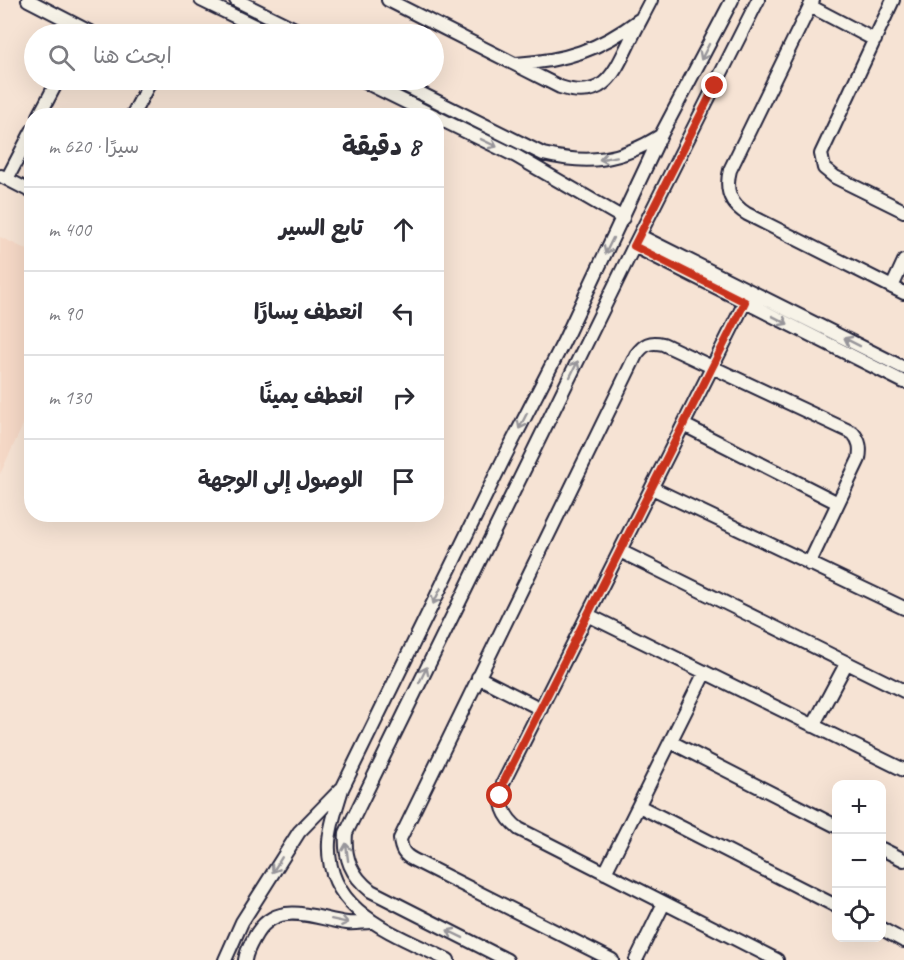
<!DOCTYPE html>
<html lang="ar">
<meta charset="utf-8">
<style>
:root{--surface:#fff;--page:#f2f2f3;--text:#2b2b33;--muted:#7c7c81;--line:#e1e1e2}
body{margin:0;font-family:Caveat,"Playpen Sans Arabic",sans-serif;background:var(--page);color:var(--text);direction:rtl}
.controls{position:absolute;right:18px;bottom:18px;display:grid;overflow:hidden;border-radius:12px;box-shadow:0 6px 24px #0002}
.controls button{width:54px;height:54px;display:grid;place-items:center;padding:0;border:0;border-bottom:2px solid var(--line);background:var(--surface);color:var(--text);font:30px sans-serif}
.stop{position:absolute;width:18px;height:18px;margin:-14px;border:4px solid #c8321e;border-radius:50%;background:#fff}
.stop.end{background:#c8321e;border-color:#fff;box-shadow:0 2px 6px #0008}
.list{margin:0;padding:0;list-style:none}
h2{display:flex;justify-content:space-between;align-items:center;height:78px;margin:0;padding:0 24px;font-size:26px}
h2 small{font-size:20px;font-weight:400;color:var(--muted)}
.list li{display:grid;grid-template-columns:39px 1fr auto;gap:18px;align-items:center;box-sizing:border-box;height:84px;padding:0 24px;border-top:2px solid var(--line)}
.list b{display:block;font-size:22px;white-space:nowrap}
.list em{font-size:20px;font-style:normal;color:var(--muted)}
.icon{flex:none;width:33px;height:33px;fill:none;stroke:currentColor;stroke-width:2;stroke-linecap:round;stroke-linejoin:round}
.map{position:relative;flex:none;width:904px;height:960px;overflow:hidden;direction:ltr}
.search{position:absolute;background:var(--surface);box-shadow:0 6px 24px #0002;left:24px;top:24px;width:420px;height:66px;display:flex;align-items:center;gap:15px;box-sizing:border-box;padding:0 21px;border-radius:33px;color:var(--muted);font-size:22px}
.panel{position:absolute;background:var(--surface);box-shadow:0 6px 24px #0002;left:24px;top:108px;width:420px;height:414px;border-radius:24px;direction:rtl}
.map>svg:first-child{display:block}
.built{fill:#f5d8c6}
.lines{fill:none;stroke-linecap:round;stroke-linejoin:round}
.minor-casing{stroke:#22223b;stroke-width:16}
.minor{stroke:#f7f3e8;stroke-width:12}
.oneway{stroke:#97959a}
.route{stroke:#c8321e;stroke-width:8}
</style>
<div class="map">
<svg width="904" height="960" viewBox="0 0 904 960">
<rect width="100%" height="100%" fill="#f6e3d4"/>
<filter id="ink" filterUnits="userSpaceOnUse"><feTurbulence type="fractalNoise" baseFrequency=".0167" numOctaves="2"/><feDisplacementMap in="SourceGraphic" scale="12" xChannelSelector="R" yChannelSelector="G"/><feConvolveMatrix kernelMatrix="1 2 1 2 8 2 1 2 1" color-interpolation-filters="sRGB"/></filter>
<g filter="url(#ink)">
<!-- built -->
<path class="built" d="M 0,237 L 32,252 L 31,408 L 0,474 Z"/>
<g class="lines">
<defs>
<path id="minor" d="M 28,0 L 94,34
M 201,0 L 271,34
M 236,0 L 305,34
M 388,0 L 560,87 C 602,101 613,76 629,43 C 636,28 644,14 651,0
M 813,0 L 730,170 C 725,189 729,203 747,214 L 904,293
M 893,0 L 821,154 L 824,168 L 835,177 L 904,211
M 810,6 L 875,40
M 516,64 C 565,61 599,50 639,20
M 361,80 L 434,116
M 394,80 L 543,154 C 589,165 620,161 660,136
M 39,116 L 58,80
M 132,116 L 151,80
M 436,117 L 516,156 L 623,218
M 1,176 L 32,192
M 7,179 L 32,131
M 640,236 L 904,368
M 634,246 L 904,382
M 892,287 L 904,261
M 745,302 L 503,783 C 499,804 503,816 519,829 L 777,960
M 684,425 L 838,503
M 652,488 L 904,608
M 620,551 L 904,691
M 588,615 L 904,770
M 478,677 L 541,709
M 813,726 L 846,664
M 671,742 L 836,826
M 639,806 L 836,906
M 882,849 L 904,860
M 605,873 L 705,672
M 882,929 L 904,941
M 225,960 L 242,922 L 299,832 L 341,789
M 245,960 C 246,952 250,945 254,938 C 275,898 313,918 347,923 C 355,924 363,922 371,922
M 448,960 C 396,934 325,913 329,842 C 330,825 337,806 342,789 L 505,456 L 563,343 L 661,135 L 732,0
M 507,960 L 371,891 C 351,875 344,858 346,833 L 634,246 L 758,0
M 612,960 L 414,860 C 404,855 401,850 400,839 L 636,355 C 644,344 650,341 663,344 L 853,433 C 860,441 861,448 859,459 L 809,564
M 636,960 L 664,903"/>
</defs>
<!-- minor casing -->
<use href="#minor" class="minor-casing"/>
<!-- minor -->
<use href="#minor" class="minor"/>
</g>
<!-- one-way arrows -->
<defs><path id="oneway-shaft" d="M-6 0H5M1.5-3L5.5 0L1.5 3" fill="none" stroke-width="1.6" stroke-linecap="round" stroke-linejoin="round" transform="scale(1.5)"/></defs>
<g class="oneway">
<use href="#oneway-shaft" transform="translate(705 52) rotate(117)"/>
<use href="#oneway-shaft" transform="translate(489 143) rotate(26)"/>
<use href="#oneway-shaft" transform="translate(608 158) rotate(170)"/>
<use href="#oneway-shaft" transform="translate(609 246) rotate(116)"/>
<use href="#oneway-shaft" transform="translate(780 320) rotate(27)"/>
<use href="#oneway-shaft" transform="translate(852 342) rotate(-153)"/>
<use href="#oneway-shaft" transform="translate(574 369) rotate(-64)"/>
<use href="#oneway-shaft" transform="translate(523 421) rotate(117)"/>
<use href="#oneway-shaft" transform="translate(437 596) rotate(116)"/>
<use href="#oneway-shaft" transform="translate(423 675) rotate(-64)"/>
<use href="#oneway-shaft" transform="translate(347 852) rotate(-97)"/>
<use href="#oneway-shaft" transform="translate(277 865) rotate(122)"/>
<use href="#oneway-shaft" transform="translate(340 921) rotate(12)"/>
<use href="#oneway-shaft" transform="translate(455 934) rotate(-154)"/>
</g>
</g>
<g class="lines" filter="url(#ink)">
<!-- route -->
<path class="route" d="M 500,796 L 503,783 L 745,302 L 634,246 L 715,86"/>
</g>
</svg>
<div class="controls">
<button>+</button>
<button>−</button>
<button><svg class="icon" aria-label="locate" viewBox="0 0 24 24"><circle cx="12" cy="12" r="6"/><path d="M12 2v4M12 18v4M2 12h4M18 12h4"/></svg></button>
</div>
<div class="stop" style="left:500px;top:796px"></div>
<div class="stop end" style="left:715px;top:86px"></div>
<div class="search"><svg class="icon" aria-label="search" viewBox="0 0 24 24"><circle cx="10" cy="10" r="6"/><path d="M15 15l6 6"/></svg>ابحث هنا</div>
<section class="panel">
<h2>8 دقيقة<small>سيرًا · 620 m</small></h2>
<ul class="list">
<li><svg class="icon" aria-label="ahead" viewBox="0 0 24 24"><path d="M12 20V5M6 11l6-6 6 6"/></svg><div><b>تابع السير</b></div><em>400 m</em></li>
<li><svg class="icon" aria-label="left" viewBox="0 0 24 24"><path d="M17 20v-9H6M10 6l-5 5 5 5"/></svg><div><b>انعطف يسارًا</b></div><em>90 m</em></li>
<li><svg class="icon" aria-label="right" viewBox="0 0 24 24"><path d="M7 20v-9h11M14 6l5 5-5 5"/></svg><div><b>انعطف يمينًا</b></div><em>130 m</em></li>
<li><svg class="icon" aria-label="arrive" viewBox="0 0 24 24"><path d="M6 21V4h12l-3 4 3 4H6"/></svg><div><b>الوصول إلى الوجهة</b></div></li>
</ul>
</section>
</div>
